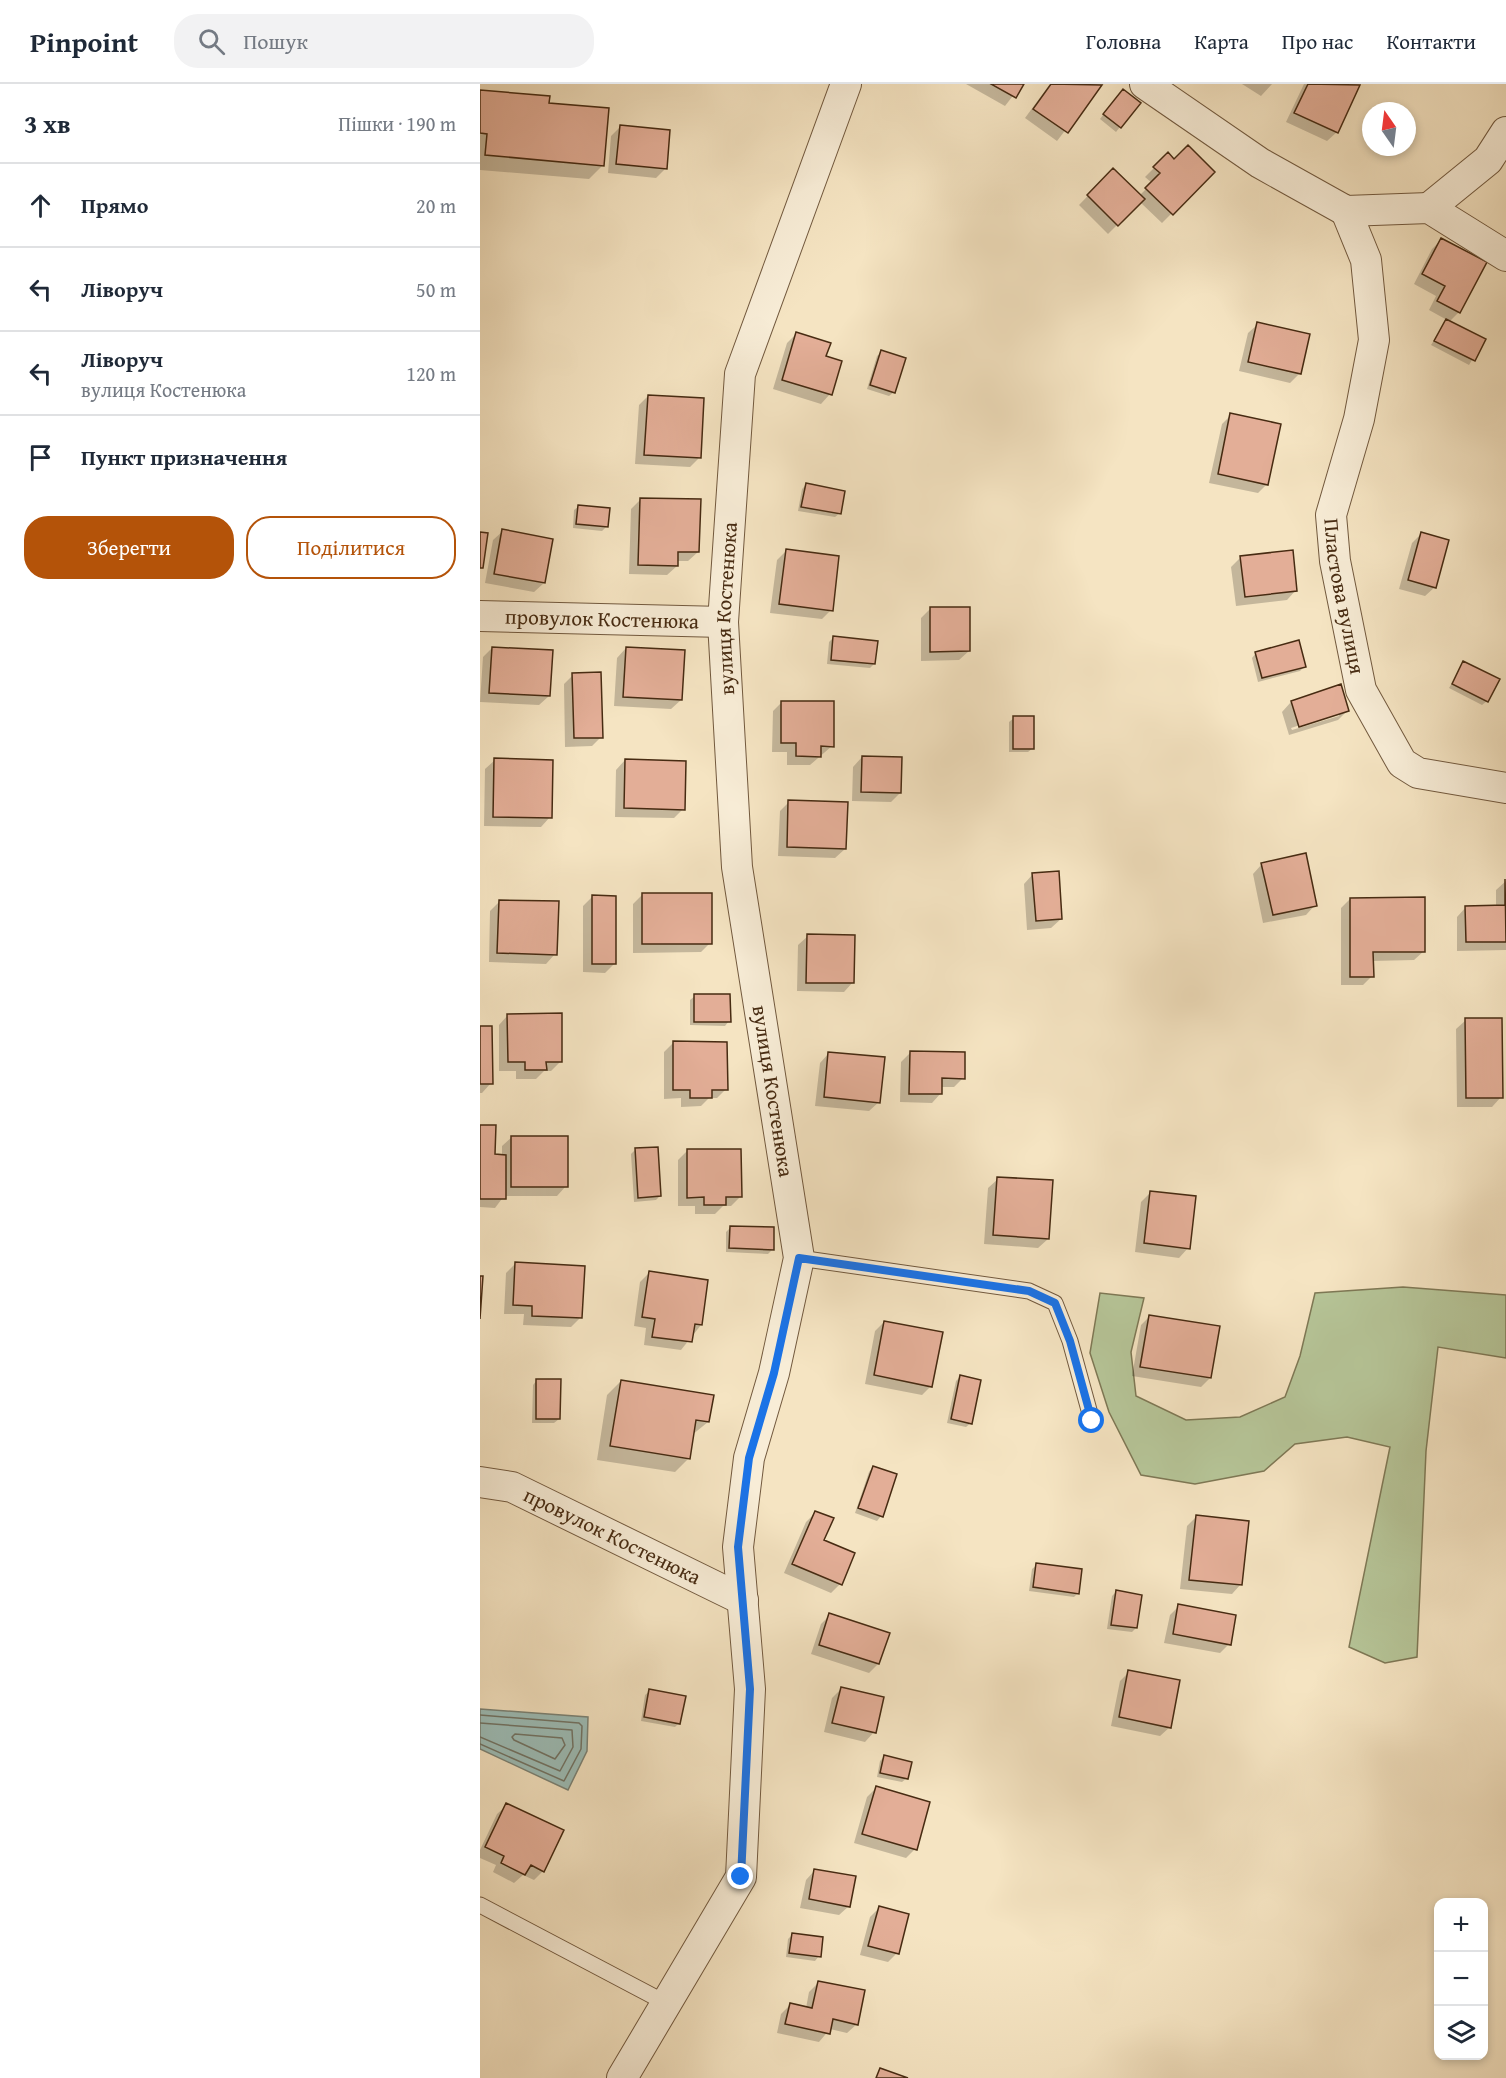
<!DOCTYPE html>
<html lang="uk">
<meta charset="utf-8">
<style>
:root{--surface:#fff;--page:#f2f2f3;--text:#1f2937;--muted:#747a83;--line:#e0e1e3;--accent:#b45309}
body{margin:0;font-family:"Gentium Book Plus",serif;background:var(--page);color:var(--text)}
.controls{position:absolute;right:18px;bottom:18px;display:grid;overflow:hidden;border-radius:12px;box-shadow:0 3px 9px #0003}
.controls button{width:54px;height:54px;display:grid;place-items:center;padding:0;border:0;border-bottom:2px solid var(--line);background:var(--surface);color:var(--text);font:30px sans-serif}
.compass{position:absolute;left:882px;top:18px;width:54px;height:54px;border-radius:50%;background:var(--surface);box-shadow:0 3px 9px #0003;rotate:346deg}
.stop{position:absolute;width:18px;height:18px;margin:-14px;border:4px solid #1a73e8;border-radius:50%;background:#fff}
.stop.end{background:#1a73e8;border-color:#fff;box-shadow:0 2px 6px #0008}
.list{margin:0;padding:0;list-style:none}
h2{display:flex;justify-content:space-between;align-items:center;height:78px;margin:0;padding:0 24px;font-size:26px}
h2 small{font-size:20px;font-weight:400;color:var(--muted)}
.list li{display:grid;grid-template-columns:39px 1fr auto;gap:18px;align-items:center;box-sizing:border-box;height:84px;padding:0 24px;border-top:2px solid var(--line)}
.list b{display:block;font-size:22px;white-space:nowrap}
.list p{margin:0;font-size:20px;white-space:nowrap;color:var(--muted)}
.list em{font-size:20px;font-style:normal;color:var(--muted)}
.actions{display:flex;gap:12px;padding:18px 24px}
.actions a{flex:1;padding:14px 0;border:2px solid var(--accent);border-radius:24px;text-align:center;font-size:21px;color:var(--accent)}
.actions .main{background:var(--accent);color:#fff}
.icon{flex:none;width:33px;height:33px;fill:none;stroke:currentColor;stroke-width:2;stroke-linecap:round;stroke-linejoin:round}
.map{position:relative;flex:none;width:1026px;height:1994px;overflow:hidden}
header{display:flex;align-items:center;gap:36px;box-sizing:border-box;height:84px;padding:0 30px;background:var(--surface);border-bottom:2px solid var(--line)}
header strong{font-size:28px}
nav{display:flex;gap:33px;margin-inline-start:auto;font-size:21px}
.search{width:420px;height:54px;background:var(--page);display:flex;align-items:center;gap:15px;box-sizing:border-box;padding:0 21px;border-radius:24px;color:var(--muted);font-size:22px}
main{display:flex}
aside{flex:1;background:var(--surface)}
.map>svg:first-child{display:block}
.green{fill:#b6c598;stroke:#7e7855;stroke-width:1.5}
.water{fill:#9dbeb8;stroke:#7b8376;stroke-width:1.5}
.shadow{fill:#0003;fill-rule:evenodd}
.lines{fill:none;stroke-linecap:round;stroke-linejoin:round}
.shore{stroke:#727465;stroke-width:1.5}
.building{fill:#e3ae97;stroke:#472b12;stroke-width:1.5}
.service-casing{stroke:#72593e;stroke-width:17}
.minor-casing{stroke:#72593e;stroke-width:32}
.service{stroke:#f8edd7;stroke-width:15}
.minor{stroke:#f8edd7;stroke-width:30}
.route{stroke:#1a73e8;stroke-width:8}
.labels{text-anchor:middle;stroke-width:4.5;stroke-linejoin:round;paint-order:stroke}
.street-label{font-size:21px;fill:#472b12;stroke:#f8edd7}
</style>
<header>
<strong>Pinpoint</strong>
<div class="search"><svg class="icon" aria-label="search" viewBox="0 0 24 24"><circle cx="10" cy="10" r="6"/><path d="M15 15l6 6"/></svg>Пошук</div>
<nav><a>Головна</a><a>Карта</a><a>Про нас</a><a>Контакти</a></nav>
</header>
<main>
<aside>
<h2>3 хв<small>Пішки · 190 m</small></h2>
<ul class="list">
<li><svg class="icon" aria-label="ahead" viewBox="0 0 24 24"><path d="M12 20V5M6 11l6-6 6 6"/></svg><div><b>Прямо</b></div><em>20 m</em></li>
<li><svg class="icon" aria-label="left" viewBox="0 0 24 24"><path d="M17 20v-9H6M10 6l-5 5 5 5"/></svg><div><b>Ліворуч</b></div><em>50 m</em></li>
<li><svg class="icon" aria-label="left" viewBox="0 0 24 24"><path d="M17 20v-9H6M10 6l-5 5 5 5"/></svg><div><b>Ліворуч</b><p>вулиця Костенюка</p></div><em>120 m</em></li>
<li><svg class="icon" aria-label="arrive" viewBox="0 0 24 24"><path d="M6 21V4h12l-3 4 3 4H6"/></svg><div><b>Пункт призначення</b></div></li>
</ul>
<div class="actions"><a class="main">Зберегти</a><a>Поділитися</a></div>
</aside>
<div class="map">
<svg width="1026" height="1994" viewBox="0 0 1026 1994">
<rect width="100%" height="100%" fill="#f5e4c2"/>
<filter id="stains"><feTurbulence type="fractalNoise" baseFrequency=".00333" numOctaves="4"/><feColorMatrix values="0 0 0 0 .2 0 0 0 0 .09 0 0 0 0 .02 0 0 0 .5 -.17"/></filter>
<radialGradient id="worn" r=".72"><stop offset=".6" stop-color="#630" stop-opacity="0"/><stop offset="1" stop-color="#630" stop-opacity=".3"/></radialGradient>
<!-- green -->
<path class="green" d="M 923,1203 L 1026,1211 L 1026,1274 L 958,1263 L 946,1367 L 937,1573 L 905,1579 L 869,1563 L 910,1363 L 867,1353 L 815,1360 L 784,1387 L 715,1400 L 661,1391 L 629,1328 L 610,1269 L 620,1209 L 664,1214 L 651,1268 L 656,1312 L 706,1336 L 760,1333 L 805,1313 L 820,1272 L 835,1209 Z"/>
<!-- water -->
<path class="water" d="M 0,1625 L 108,1633 L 107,1667 L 88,1706 L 0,1665 Z"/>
<!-- shadow -->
<path class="shadow" d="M 486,0 L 542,0 L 525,22 Z
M 570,0 L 620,1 L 577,57 L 545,34 Z
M 762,0 L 792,0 L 781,12 Z
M 824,0 L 878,2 L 857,48 L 847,57 L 806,38 Z
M 0,7 L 67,20 L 123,81 L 109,95 L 0,86 Z
M 638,11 L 659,19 L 636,48 L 620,35 Z
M 141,42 L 185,85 L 176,94 L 128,89 L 131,52 Z
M 688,70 L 694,77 L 733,88 L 682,139 L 660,118 L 628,150 L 599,121 L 633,86 L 659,112 L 672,99 L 665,93 Z
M 961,156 L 979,228 L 969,238 L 1004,256 L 989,281 L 951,261 L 967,236 L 949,226 L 956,212 L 934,200 L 952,165 Z
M 778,240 L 820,289 L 810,299 L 759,287 L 768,249 Z
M 316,250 L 345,273 L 350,310 L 341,320 L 293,305 L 307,259 Z
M 402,268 L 414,308 L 409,312 L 387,305 L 397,272 Z
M 168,312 L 219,374 L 210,383 L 155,380 L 159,321 Z
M 751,331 L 787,400 L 778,409 L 729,399 L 742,340 Z
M 326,401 L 360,429 L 355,433 L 318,427 L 322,405 Z
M 161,415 L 218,468 L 208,477 L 197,477 L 197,482 L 187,491 L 149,490 L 151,425 Z
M 99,422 L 127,442 L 122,447 L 93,444 L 94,426 Z
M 23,447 L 64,499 L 54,508 L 5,499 L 13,456 Z
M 941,450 L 955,503 L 945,512 L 919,505 L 932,459 Z
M 306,467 L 351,526 L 342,535 L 290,529 L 297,476 Z
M 760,474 L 816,506 L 807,516 L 756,522 L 751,483 Z
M 450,525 L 489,567 L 479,576 L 441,577 L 441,534 Z
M 353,554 L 394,580 L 390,584 L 347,580 L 349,558 Z
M 12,564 L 69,612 L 59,621 L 0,618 L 3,573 Z
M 146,564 L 201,616 L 191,625 L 134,622 L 137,574 Z
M 776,569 L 824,583 L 820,587 L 778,598 L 772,574 Z
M 984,579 L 1007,617 L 1002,621 L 969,604 Z
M 93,591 L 121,653 L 112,662 L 85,663 L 84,600 Z
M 860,602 L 868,626 L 858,636 L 809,651 L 802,628 L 811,618 ZM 859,628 L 859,632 L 812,646 L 811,644 Z
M 302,618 L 352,662 L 330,681 L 307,681 L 307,668 L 292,668 L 293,627 Z
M 534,634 L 553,664 L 548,668 L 529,668 L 529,638 Z
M 382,673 L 420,709 L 411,718 L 372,717 L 373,683 Z
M 15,676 L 70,733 L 61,743 L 4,742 L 5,685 Z
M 145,676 L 203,725 L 194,734 L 135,733 L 136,686 Z
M 309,718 L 365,765 L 355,774 L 298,772 L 300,727 Z
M 782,780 L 835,821 L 826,831 L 783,839 L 773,790 Z
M 553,790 L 581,835 L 571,844 L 547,846 L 544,800 Z
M 1026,797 L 1026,866 L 977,867 L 977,833 L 986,823 L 1016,823 L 1016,806 Z
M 162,811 L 230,859 L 221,868 L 153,869 L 153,820 Z
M 112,813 L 135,879 L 125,889 L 103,888 L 103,822 Z
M 870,815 L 944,867 L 934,876 L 892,877 L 892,892 L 883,901 L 861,901 L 861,824 Z
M 19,818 L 75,870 L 66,880 L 9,878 L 10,827 Z
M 328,852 L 373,898 L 364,908 L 317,907 L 318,861 Z
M 215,912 L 249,937 L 245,942 L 210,941 L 210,916 Z
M 28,931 L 81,977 L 71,987 L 64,987 L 56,995 L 36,995 L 36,987 L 19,987 L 19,941 Z
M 986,936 L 1021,1013 L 1012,1023 L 977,1023 L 976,945 Z
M 0,944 L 11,999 L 2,1009 L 0,1009 Z
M 193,959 L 246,1005 L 237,1014 L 229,1014 L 221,1022 L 201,1023 L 201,1014 L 184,1015 L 184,968 Z
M 349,969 L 399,1018 L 389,1027 L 335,1022 L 340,979 Z
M 430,969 L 483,994 L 474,1003 L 461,1003 L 461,1009 L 452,1019 L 420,1018 L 421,978 Z
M 0,1042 L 14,1072 L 22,1072 L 22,1062 L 32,1053 L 86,1102 L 77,1112 L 24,1112 L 15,1124 L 0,1123 Z
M 155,1066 L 180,1112 L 176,1116 L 154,1118 L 151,1070 Z
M 207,1067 L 260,1113 L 251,1122 L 243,1122 L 235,1130 L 215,1130 L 215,1122 L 198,1122 L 198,1076 Z
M 518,1095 L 568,1155 L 558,1164 L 504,1160 L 508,1104 Z
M 670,1109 L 708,1164 L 699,1174 L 655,1168 L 661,1118 Z
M 251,1143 L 292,1166 L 288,1170 L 246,1168 L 246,1148 Z
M 36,1179 L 100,1234 L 91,1243 L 43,1241 L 44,1230 L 24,1230 L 26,1189 Z
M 169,1189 L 221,1241 L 201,1266 L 164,1261 L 166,1244 L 154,1242 L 160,1198 Z
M 670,1232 L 730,1294 L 721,1303 L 652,1292 L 661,1241 Z
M 404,1238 L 451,1302 L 442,1311 L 385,1300 L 395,1247 Z
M 480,1293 L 491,1339 L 486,1343 L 467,1339 L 476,1297 Z
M 57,1296 L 79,1335 L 74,1339 L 52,1339 L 53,1301 Z
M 141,1297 L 228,1338 L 212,1351 L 209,1374 L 195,1388 L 117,1376 L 127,1311 Z
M 393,1383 L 401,1432 L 397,1437 L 375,1429 L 389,1388 Z
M 336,1428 L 342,1457 L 360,1500 L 351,1509 L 304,1489 L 326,1438 Z
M 716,1433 L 761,1500 L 752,1510 L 700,1505 L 707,1442 Z
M 557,1481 L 598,1509 L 594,1513 L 549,1507 L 552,1485 Z
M 636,1508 L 656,1544 L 652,1548 L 627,1545 L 632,1512 Z
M 699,1522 L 749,1560 L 740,1569 L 684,1559 L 690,1531 Z
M 350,1531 L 398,1580 L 389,1589 L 331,1570 L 341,1540 Z
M 649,1588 L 690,1643 L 680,1652 L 631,1642 L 640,1597 Z
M 361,1605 L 394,1648 L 385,1658 L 344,1648 L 352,1614 Z
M 170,1607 L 199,1639 L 195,1643 L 161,1637 L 165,1611 Z
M 404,1673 L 427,1694 L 422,1698 L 397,1693 L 400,1677 Z
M 396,1704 L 435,1765 L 426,1774 L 374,1759 L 387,1713 Z
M 27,1721 L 63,1787 L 54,1796 L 43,1791 L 34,1799 L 13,1788 L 16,1781 L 0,1774 L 0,1766 L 17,1730 Z
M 335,1786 L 369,1822 L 359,1831 L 320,1824 L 326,1796 Z
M 399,1824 L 417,1869 L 408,1878 L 380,1871 L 390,1833 Z
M 313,1850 L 339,1872 L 335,1877 L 306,1873 L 308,1855 Z
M 339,1898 L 377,1940 L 367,1949 L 350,1945 L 339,1958 L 297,1949 L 301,1930 L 310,1921 L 326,1924 L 329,1908 Z"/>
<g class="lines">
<!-- shore -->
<path class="shore" d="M 0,1631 L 99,1639 L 102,1642 L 101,1665 L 84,1697 L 0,1660
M 0,1639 L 92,1646 L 93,1663 L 80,1687 L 0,1653
M 35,1650 L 82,1654 L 85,1661 L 75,1675 L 34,1656 L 32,1653 Z"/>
</g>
<!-- building -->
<path class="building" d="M 511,0 L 544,0 L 536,14 Z
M 571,0 L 622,1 L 588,49 L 553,25 Z
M 828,0 L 880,1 L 858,49 L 814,29 Z
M 643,5 L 661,19 L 641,44 L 623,30 Z
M 0,6 L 70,12 L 69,19 L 129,24 L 124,82 L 5,71 L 7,50 L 0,49 Z
M 140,41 L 190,46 L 187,85 L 136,80 Z
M 708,61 L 735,88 L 693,131 L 665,104 L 680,89 L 673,83 L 688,68 L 694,75 Z
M 633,84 L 665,115 L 638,142 L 607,111 Z
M 961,154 L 1007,178 L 980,229 L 957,217 L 965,202 L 942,190 Z
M 966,235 L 1006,255 L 995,277 L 954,257 Z
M 777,238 L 830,250 L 821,290 L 768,278 Z
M 316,248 L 351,259 L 346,272 L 362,277 L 352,311 L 302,296 Z
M 401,266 L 426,274 L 415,309 L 390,301 Z
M 168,311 L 224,314 L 221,374 L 164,371 Z
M 750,329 L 801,340 L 788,401 L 738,390 Z
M 326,399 L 365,407 L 361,430 L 321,423 Z
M 160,414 L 221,415 L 219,468 L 198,468 L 198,482 L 158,481 Z
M 98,421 L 130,424 L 128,443 L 96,440 Z
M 22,445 L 73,455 L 65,499 L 14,490 Z
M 0,448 L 8,449 L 3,484 L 0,484 Z
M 941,448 L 969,456 L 956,504 L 928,496 Z
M 306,465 L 359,472 L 353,527 L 299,520 Z
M 813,466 L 817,507 L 765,513 L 760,472 Z
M 450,523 L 490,523 L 490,567 L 450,568 Z
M 353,552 L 398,557 L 395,580 L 351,576 Z
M 819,556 L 826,583 L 782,594 L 775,568 Z
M 12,563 L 73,566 L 70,612 L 9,609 Z
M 146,563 L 205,566 L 202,616 L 143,613 Z
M 983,577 L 1020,595 L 1008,618 L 972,600 Z
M 121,588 L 123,654 L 94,654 L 92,589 Z
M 861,600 L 869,627 L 819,643 L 811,617 Z
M 301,617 L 354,617 L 354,663 L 341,662 L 341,673 L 316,672 L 316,659 L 301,659 Z
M 533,632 L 554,632 L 554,665 L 533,665 Z
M 382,672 L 422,673 L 421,709 L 381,708 Z
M 14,674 L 73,676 L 72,734 L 13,733 Z
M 145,675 L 206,677 L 205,726 L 144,724 Z
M 308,716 L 368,718 L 366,765 L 307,763 Z
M 826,769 L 837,822 L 793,831 L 781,779 Z
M 579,787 L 582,835 L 556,837 L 552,789 Z
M 1025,795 L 1026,858 L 986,858 L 985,822 L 1025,821 Z
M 162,809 L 232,809 L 232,860 L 162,860 Z
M 112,811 L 136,812 L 136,880 L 112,880 Z
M 945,813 L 945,868 L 893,868 L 894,893 L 870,893 L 870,814 Z
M 19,816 L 79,817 L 77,871 L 17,869 Z
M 327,850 L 375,851 L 374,899 L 326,899 Z
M 214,910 L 250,910 L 251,938 L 214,938 Z
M 82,929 L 82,978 L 66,978 L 67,986 L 45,986 L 45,978 L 28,978 L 27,930 Z
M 985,934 L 1022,934 L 1023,1014 L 986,1014 Z
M 0,942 L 12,942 L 13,1000 L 0,1000 Z
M 193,957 L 247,958 L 248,1006 L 232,1006 L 232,1014 L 210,1014 L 210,1006 L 193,1006 Z
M 430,967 L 485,968 L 485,995 L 462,994 L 462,1010 L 429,1010 Z
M 348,968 L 405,973 L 400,1019 L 344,1013 Z
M 0,1041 L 16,1041 L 15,1070 L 26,1071 L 26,1115 L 0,1115 Z
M 31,1052 L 88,1052 L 88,1103 L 31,1103 Z
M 178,1063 L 181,1112 L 158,1114 L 155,1064 Z
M 207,1065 L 261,1065 L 262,1113 L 246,1113 L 246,1121 L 224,1121 L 224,1113 L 207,1114 Z
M 517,1093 L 573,1096 L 569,1155 L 513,1151 Z
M 670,1107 L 716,1112 L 710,1165 L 664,1159 Z
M 250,1142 L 294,1143 L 294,1166 L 249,1164 Z
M 35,1178 L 105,1182 L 102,1234 L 52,1232 L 52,1222 L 33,1221 Z
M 169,1187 L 228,1196 L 222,1241 L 215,1240 L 212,1258 L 172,1253 L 175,1235 L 162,1233 Z
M 0,1192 L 3,1192 L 0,1235 Z
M 669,1231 L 740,1242 L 731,1294 L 660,1283 Z
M 404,1237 L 463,1248 L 452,1303 L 394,1291 Z
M 480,1291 L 501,1296 L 492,1340 L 471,1335 Z
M 56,1295 L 81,1295 L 80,1335 L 56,1335 Z
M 141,1296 L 234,1311 L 229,1338 L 216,1336 L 210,1375 L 130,1362 Z
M 393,1382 L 417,1390 L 403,1433 L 378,1424 Z
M 335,1427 L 354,1434 L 344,1456 L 375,1469 L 362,1501 L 312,1480 Z
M 716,1431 L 769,1437 L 762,1501 L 709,1496 Z
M 556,1479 L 602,1485 L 599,1510 L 553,1503 Z
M 636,1506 L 662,1511 L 657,1544 L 631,1541 Z
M 698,1520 L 756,1531 L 751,1561 L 693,1550 Z
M 349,1529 L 410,1549 L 399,1580 L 339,1561 Z
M 648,1586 L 700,1596 L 691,1644 L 639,1633 Z
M 361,1603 L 404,1613 L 396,1649 L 352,1639 Z
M 169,1605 L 206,1612 L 200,1640 L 164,1633 Z
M 404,1671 L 432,1678 L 428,1695 L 400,1689 Z
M 396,1702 L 450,1718 L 437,1766 L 382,1750 Z
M 26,1719 L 84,1746 L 64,1788 L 51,1781 L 45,1791 L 21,1779 L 24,1772 L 5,1763 Z
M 334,1785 L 376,1792 L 370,1823 L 329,1815 Z
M 399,1822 L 429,1830 L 419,1870 L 388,1862 Z
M 312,1849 L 343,1853 L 341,1873 L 309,1869 Z
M 338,1897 L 385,1906 L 378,1941 L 353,1935 L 350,1950 L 305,1940 L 310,1919 L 332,1924 Z
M 400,1984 L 428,1994 L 396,1994 Z"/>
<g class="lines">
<defs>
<path id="service" d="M 319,1174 L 549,1207 L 575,1219 L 590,1257 L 612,1337
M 0,1821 L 186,1919"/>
<g id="minor">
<path d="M 665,0 L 780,79 L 866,127 L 949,124 L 1026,172"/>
<path d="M 949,124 L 1008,76 L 1026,48"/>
<path id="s1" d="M 866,127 L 886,176 L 894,256 L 879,335 L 851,431 L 855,477 L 881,606 L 922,679 L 938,689 L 1026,704"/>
<path id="s2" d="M 0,532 L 243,538"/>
<path id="s3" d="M 0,1398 L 32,1403 L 263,1516"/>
<path id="s4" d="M 142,1994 L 261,1793 L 270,1605 L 258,1463 L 269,1374 L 294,1289 L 319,1174 L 257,783 L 243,538 L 260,290 L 366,0"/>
</g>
</defs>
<!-- service casing -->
<use href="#service" class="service-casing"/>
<!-- minor casing -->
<use href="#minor" class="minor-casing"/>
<!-- service -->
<use href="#service" class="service"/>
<!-- minor -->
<use href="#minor" class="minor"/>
</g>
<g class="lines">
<!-- route -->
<path class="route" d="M 261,1793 L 270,1605 L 258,1463 L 269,1374 L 294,1289 L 319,1174 L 549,1207 L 575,1219 L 590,1257 L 612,1337"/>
</g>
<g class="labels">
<!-- street labels -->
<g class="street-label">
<text dy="7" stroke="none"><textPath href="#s1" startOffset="396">Пластова вулиця</textPath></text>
<text dy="7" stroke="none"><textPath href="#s4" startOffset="1515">вулиця Костенюка</textPath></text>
<text dy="7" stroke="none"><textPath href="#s2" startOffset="122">провулок Костенюка</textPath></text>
<text transform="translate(293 1007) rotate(81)" y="7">вулиця Костенюка</text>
<text dy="7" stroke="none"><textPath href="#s3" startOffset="144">провулок Костенюка</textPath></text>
</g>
</g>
<rect width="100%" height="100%" filter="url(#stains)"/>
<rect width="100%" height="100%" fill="url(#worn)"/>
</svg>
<div class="controls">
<button>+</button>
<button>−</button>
<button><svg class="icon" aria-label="layers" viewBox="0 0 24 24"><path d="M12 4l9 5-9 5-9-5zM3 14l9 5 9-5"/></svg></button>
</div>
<svg class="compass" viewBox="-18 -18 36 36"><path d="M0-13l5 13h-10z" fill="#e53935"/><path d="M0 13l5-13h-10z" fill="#747a83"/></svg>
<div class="stop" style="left:612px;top:1337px"></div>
<div class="stop end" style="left:261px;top:1793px"></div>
</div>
</main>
